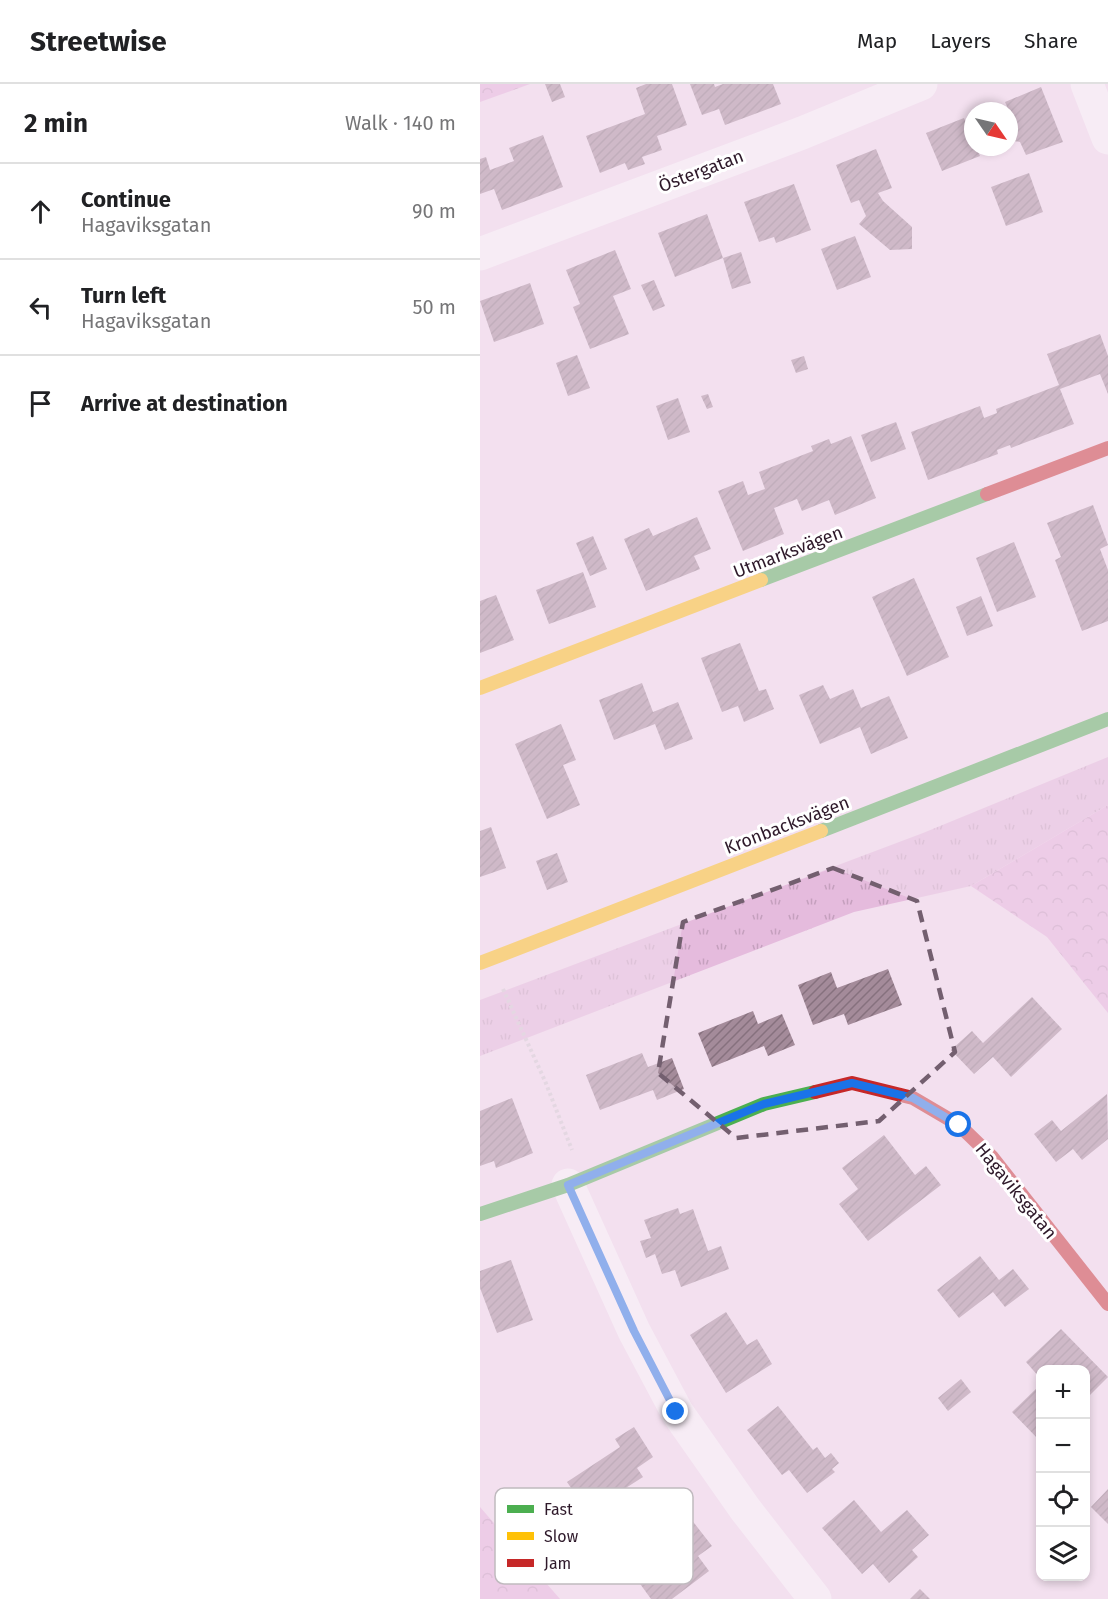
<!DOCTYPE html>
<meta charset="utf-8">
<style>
:root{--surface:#fff;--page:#f6f6f6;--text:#202124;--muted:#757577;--line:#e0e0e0}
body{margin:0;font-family:"Fira Sans",sans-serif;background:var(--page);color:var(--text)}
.controls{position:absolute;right:18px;bottom:18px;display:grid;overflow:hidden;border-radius:12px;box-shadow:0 3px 9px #0003}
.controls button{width:54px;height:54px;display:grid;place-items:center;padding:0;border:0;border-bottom:2px solid var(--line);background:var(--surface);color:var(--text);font:30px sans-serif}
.compass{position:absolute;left:484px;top:18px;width:54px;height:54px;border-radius:50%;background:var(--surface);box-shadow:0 3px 9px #0003;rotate:124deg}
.stop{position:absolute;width:18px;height:18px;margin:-14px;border:4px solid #1a73e8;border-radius:50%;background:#fff}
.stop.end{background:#1a73e8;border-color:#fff;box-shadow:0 2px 6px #0008}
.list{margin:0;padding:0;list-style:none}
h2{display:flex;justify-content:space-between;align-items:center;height:78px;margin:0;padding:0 24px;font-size:26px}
h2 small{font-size:20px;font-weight:400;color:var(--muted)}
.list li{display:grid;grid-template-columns:39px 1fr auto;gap:18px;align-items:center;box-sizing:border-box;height:96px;padding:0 24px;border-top:2px solid var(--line)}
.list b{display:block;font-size:22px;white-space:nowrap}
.list p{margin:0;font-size:20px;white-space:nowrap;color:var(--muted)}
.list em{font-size:20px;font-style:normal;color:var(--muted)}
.icon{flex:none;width:33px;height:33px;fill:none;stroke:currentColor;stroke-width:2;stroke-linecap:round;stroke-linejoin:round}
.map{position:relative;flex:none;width:628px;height:1515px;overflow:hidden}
header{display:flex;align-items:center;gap:36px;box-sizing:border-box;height:84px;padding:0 30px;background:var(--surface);border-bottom:2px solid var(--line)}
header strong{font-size:28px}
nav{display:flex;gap:33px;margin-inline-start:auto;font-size:21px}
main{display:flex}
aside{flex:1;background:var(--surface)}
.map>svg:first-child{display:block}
.grass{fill:url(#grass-tufts)}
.forest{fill:url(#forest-crowns)}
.building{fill:url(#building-hatch)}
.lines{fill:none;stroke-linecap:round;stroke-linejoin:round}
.path{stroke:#d3cdd2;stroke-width:4;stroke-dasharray:3 3;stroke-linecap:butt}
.street{stroke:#fdfafd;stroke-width:33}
.fast{stroke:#4caf50;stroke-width:14}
.slow{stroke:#ffc107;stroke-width:14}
.jam{stroke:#c62828;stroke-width:14}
.route{stroke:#1a73e8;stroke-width:8}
.marked{fill:none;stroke:#735f6f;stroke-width:4.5;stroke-dasharray:12 8;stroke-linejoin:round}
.labels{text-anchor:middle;stroke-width:6;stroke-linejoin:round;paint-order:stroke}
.street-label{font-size:18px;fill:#2e192a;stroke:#fff}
.key{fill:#fff;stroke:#c0babf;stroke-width:1.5}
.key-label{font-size:16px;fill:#2e192a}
</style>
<header>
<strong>Streetwise</strong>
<nav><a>Map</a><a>Layers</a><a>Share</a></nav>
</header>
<main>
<aside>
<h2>2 min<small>Walk · 140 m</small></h2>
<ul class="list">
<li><svg class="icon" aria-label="ahead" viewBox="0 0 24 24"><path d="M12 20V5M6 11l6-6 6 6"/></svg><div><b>Continue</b><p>Hagaviksgatan</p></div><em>90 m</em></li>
<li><svg class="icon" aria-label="left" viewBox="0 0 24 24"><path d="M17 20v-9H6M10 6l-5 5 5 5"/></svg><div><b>Turn left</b><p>Hagaviksgatan</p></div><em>50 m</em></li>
<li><svg class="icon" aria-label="arrive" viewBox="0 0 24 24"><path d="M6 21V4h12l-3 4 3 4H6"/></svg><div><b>Arrive at destination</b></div></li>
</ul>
</aside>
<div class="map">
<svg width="628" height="1515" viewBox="0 0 628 1515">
<defs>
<pattern id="grass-tufts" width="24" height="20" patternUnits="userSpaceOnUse" patternTransform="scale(1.5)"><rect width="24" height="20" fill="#e5bbdd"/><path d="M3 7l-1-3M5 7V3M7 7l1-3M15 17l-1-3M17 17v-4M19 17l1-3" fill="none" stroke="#c5a0be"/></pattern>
<pattern id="forest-crowns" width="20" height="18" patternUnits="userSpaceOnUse" patternTransform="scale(1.5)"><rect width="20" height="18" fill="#e7b4de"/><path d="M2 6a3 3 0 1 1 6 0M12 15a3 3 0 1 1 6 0" fill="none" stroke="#c69abf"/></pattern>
<pattern id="building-hatch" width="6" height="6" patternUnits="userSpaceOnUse" patternTransform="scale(1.5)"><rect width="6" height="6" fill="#a48b9a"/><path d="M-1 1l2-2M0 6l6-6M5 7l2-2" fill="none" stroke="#86717e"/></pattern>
</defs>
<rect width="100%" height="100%" fill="#f3e0ef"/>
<!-- grass -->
<path class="grass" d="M 628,673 L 628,721 L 491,802 L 374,828 L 0,972 L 0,916 L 443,749 Z"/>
<!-- forest -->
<path class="forest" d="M 0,0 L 50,0 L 0,18 Z
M 628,721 L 628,929 L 567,853 L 491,802 Z
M 0,1423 L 80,1515 L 0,1515 Z"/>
<!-- building -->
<path class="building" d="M 65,0 L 80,0 L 85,13 L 72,18 Z
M 166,0 L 192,0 L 207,41 L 177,52 L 182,66 L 162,73 L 165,80 L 148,86 L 145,79 L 120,89 L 106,52 L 165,30 L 156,4 Z
M 210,0 L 234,0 L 235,3 L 243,0 L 293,0 L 301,20 L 245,41 L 239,25 L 222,31 Z
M 561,3 L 583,58 L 546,71 L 540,58 L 529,56 L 529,27 L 525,18 Z
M 484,34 L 493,55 L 493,63 L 496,63 L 500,72 L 462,87 L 446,49 Z
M 63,51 L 83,103 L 22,126 L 14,105 L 0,110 L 0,75 L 6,73 L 10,86 L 34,77 L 29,64 Z
M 396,65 L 412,104 L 398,109 L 403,117 L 432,143 L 432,165 L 410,166 L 379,140 L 386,132 L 379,116 L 371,119 L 356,81 Z
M 549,89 L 563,128 L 526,142 L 511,103 Z
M 314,100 L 331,146 L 296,159 L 294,153 L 279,158 L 264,118 Z
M 227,130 L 243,174 L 195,193 L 178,149 Z
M 375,152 L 391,193 L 357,206 L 341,165 Z
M 135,166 L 151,205 L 133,212 L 149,250 L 110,265 L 93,223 L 100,220 L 86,186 Z
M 261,168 L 271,199 L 252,205 L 243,174 Z
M 174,196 L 185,222 L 173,227 L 161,201 Z
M 50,199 L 64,240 L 14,258 L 0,217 Z
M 620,250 L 628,272 L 628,310 L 620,290 L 580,305 L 594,340 L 531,364 L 530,361 L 517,366 L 518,370 L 448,396 L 431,348 L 500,322 L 504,334 L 517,329 L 516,325 L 579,301 L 567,270 Z
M 97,271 L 110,304 L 88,312 L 76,279 Z
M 324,272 L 328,285 L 316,289 L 311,276 Z
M 228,310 L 233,323 L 227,325 L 221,312 Z
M 198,314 L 210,348 L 188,356 L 176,322 Z
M 416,338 L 426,365 L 391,378 L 381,351 Z
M 371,352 L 396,414 L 355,431 L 349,416 L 322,427 L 317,415 L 294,424 L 304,450 L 263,467 L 238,407 L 263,397 L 268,411 L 285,405 L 279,388 L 333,367 L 331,362 L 349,355 L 351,360 Z
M 613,421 L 628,461 L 620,465 L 628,486 L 628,537 L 602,547 L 575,476 L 581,473 L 567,439 Z
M 217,433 L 231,465 L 214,472 L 220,485 L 166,507 L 144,455 L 169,444 L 173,452 Z
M 113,452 L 127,485 L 110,492 L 96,459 Z
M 534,458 L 556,513 L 517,528 L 496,474 Z
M 103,488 L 116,523 L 69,540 L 56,506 Z
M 434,494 L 469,573 L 427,592 L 392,513 Z
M 16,511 L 34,556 L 0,569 L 0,517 Z
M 501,512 L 513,542 L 487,552 L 476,523 Z
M 260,559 L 279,607 L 286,605 L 294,625 L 264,638 L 258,622 L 242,628 L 221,574 Z
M 162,599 L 173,628 L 198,618 L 213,655 L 185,666 L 175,640 L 134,656 L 119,616 Z
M 343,601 L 350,615 L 373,605 L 381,624 L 409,612 L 428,654 L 391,670 L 380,643 L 340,660 L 319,611 Z
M 81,640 L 96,676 L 83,681 L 100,721 L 67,735 L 35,660 Z
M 11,743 L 26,784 L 0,793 L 0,747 Z
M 77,769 L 88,798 L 67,806 L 56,777 Z
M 408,885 L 422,921 L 368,941 L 364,930 L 333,941 L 318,901 L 351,888 L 357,904 Z
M 552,913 L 582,945 L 531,993 L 513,973 L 494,990 L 471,966 L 492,947 L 503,959 Z
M 273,927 L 278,940 L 302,930 L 315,961 L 288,972 L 284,962 L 232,983 L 218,949 Z
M 162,969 L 168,983 L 192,974 L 204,1005 L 177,1016 L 173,1006 L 120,1026 L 106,991 Z
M 627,1010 L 628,1055 L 602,1076 L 593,1065 L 576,1078 L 554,1050 L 572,1036 L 581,1047 Z
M 32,1014 L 53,1069 L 16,1084 L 14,1077 L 0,1082 L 0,1027 Z
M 404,1051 L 435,1091 L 446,1082 L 461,1101 L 388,1157 L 359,1120 L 378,1105 L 362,1084 Z
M 198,1124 L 200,1130 L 213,1125 L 228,1167 L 241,1162 L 249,1185 L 201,1203 L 195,1186 L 182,1190 L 175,1170 L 166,1174 L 160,1157 L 171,1154 L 164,1136 Z
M 500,1172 L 519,1196 L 533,1185 L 549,1205 L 525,1223 L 513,1208 L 479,1234 L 457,1206 Z
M 31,1176 L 53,1236 L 17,1249 L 0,1204 L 0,1187 Z
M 246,1228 L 267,1261 L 277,1255 L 292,1280 L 246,1309 L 210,1251 Z
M 581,1245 L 628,1293 L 606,1315 L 606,1286 L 560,1286 L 560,1294 L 546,1278 Z
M 481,1295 L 491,1308 L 468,1327 L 458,1314 Z
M 560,1301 L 560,1357 L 532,1328 Z
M 298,1322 L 333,1366 L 337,1363 L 345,1374 L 351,1369 L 359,1379 L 352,1385 L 355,1388 L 327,1409 L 309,1386 L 302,1391 L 267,1346 Z
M 154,1343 L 173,1373 L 157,1384 L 163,1393 L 127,1416 L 125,1412 L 116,1418 L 113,1413 L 102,1420 L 87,1398 L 140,1363 L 135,1355 Z
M 628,1405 L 628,1440 L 611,1423 Z
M 374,1416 L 401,1448 L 427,1426 L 449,1451 L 432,1466 L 438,1473 L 409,1499 L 393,1480 L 382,1490 L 342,1444 Z
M 211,1435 L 232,1462 L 218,1472 L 229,1487 L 192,1515 L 171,1515 L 153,1490 L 181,1469 L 185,1475 L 206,1460 L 196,1446 Z
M 440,1505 L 450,1515 L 430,1515 Z"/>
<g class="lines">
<!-- path -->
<path class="path" d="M 23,905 L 65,997 L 92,1066"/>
<!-- street -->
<path class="street" d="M 607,0 L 628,54
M 0,170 L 322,49 L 441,0
M 88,1101 L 154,1247 L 197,1328 L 265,1425 L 335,1515"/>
<!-- fast -->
<path class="fast" d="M 281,496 L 507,410
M 341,747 L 628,635
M 0,1130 L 88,1101 L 284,1020 L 335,1008"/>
<!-- slow -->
<path class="slow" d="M 0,604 L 281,496
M 0,879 L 341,747"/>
<!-- jam -->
<path class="jam" d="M 507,410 L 628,364
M 335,1008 L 372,999 L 433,1014 L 479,1041 L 512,1073 L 628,1220"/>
</g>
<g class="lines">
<!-- route -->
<path class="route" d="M 196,1328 L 154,1247 L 88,1101 L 284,1020 L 372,999 L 433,1014 L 479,1041"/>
</g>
<!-- marked area -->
<path d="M0 0H628V1515H0ZM 353,784 L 437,817 L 475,968 L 399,1037 L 256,1054 L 178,989 L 203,838 Z" fill="#f3e0ef" fill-opacity=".55" fill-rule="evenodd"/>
<path class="marked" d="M 353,784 L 437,817 L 475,968 L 399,1037 L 256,1054 L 178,989 L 203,838 Z"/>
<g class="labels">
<!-- street labels -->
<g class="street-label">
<text transform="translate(221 87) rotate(-21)" y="6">Östergatan</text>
<text transform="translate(308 468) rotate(-21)" y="6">Utmarksvägen</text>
<text transform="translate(307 741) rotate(-21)" y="6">Kronbacksvägen</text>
<text transform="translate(536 1107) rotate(51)" y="6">Hagaviksgatan</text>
</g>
</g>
<!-- legend -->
<rect x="15" y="1404" width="198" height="96" rx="9" class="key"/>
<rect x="27" y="1421" width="27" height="8" fill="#4caf50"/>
<rect x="27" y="1448" width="27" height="8" fill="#ffc107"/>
<rect x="27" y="1475" width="27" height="8" fill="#c62828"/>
<g class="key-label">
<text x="64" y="1431">Fast</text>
<text x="64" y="1458">Slow</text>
<text x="64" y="1485">Jam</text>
</g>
</svg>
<div class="controls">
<button>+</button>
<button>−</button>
<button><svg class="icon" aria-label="locate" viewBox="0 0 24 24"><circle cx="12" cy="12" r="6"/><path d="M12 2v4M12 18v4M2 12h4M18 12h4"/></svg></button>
<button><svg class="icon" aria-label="layers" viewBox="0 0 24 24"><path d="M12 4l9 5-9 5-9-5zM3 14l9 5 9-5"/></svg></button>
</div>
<svg class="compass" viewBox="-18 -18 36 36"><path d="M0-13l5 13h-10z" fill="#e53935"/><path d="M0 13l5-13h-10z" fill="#757577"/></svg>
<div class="stop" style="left:479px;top:1041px"></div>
<div class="stop end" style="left:196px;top:1328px"></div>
</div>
</main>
